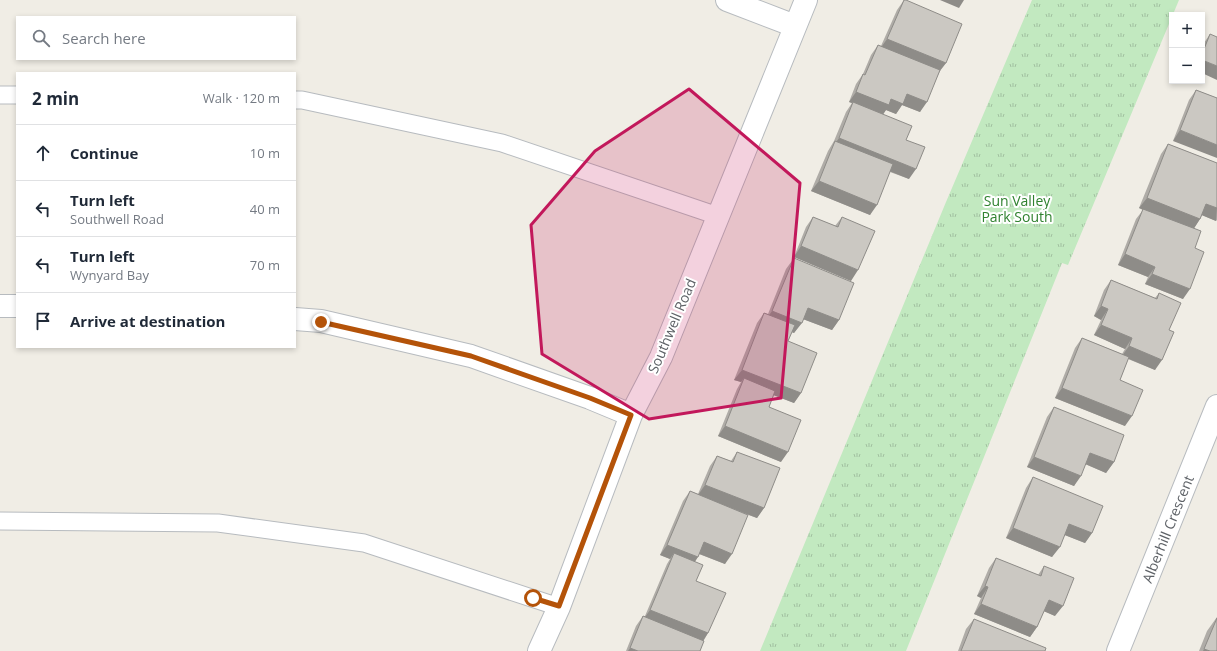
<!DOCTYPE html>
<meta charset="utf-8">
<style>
:root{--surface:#fff;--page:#f2f2f3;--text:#1f2937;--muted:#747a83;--line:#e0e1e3}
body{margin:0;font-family:"Open Sans",sans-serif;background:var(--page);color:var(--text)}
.controls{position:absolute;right:12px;top:12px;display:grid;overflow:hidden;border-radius:0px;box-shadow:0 2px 6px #0003}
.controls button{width:36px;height:36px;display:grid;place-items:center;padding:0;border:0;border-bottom:1px solid var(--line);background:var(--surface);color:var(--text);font:20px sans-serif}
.stop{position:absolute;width:12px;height:12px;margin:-9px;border:3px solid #b45309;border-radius:50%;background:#fff}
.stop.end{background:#b45309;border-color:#fff;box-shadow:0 1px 4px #0008}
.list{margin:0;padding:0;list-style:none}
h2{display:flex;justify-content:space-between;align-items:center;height:52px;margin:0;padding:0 16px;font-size:17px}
h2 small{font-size:13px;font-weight:400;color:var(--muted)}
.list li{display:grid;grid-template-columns:26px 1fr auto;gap:12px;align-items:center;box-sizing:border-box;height:56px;padding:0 16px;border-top:1px solid var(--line)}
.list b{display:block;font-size:15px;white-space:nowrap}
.list p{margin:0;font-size:13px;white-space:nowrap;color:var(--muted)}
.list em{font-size:13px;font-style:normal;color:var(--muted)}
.icon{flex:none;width:22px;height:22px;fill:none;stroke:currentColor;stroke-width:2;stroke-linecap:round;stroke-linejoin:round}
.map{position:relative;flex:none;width:1217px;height:651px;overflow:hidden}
.search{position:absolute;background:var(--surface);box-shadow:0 2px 6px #0003;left:16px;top:16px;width:280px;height:44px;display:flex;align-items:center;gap:10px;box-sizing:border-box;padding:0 14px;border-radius:0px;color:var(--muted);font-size:15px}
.panel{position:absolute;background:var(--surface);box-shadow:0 2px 6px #0003;left:16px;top:72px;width:280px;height:276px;border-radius:0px}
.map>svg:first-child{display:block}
.grass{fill:url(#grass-tufts)}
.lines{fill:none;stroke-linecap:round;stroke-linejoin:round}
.lane-casing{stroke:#b7bbbf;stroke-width:19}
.street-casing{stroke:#b7bbbf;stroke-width:24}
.lane{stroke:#fff;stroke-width:17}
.street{stroke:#fff;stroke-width:22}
.wall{fill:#afaca7}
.shaded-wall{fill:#8e8c88}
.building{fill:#cbc8c2;stroke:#8e8c88}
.route{stroke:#b45309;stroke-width:5}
.marked{fill:#c2185b;fill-opacity:0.2;stroke:#c2185b;stroke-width:3;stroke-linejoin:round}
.labels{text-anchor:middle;stroke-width:4;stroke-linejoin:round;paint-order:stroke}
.park-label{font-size:14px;fill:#308230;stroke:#fff}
.street-label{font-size:14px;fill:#5d6166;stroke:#fff}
</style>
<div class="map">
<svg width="1217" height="651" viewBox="0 0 1217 651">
<defs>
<pattern id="grass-tufts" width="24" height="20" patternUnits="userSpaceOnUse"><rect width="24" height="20" fill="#c2e9c0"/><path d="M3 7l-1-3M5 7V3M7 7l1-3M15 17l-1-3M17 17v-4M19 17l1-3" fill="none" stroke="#a1c0a0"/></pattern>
</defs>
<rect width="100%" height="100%" fill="#f0ede5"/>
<!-- grass -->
<path class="grass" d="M 1032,0 L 1179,0 L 1068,265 L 1062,263 L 906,651 L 760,651 L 946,202 Z"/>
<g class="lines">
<defs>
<path id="lane" d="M 0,95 L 17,95
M 295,100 L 302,100 L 502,143 L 718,216
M 0,521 L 218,523 L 364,543 L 559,607"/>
<path id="street" d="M 727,0 L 795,26
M 0,306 L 17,306
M 295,319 L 321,321 L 471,356 L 590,398 L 631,415
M 539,651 L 559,607 L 631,415 L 661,357 L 806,0
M 1118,651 L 1217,406"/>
</defs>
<!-- lane casing -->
<use href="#lane" class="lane-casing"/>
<!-- street casing -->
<use href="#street" class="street-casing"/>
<!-- lane -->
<use href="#lane" class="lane"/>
<!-- street -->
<use href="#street" class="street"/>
</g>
<!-- wall -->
<path class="wall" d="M 904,0 L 946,63 L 940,71 L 920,112 L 902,105 L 896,114 L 886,110 L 883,114 L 906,140 L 909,179 L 890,172 L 870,215 L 811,191 L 828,151 L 834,141 L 846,112 L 852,103 L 849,102 L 856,84 L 863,74 L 871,55 L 878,45 L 881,46 L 897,10 Z
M 1210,34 L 1202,73 L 1202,46 Z
M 1196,90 L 1217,98 L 1173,141 L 1189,100 Z
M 1168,144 L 1217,163 L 1217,220 L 1216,221 L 1202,215 L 1200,219 L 1194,228 L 1195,248 L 1183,299 L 1145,284 L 1148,277 L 1118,265 L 1136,219 L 1143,210 L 1139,208 L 1161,154 Z
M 813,217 L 835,226 L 842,217 L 851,281 L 794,257 L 806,227 Z
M 794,258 L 839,320 L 832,330 L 803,319 L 794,333 L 792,332 L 788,341 L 801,393 L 794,403 L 774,395 L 769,407 L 781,462 L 718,436 L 737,389 L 741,382 L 734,380 L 757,323 L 764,313 L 768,314 L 786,269 Z
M 1111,280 L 1155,298 L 1159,293 L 1169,330 L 1155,370 L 1128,359 L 1120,380 L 1125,426 L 1055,398 L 1075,348 L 1082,338 L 1122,354 L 1125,349 L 1094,335 L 1101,320 L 1094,316 L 1104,290 Z
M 1054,407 L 1114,462 L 1106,473 L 1085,464 L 1074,486 L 1027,467 L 1047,417 Z
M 737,452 L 764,508 L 757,518 L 740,512 L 725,564 L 699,554 L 695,562 L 696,581 L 708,633 L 704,640 L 700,651 L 626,651 L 636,626 L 643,616 L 645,616 L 667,564 L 670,559 L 660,555 L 683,501 L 690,491 L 698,494 L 710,466 L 717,456 L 731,461 Z
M 1033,477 L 1092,533 L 1085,543 L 1065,535 L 1052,557 L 1006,538 L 1026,488 Z
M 996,558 L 1038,575 L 1044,566 L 1055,616 L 1044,611 L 1037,627 L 1030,637 L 974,614 L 981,598 L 977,596 L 989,568 Z
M 1217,617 L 1217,651 L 1199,651 L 1207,631 Z
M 974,619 L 1045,651 L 958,651 L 966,629 Z"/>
<!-- shaded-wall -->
<path class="shaded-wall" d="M 940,0 L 964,0 L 959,8 Z
M 887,39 L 946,63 L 938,73 L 880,49 Z
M 1202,60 L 1217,66 L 1217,80 L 1202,73 Z
M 856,92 L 891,99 L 907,94 L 927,102 L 920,112 L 902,105 L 896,114 L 886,110 L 882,116 L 853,102 L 852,103 L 849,102 Z
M 1180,130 L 1217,145 L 1217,158 L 1173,141 Z
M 839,138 L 916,169 L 909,179 L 832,148 Z
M 819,181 L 877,205 L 870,215 L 811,191 Z
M 1147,198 L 1200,219 L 1193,230 L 1139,208 Z
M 1206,204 L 1217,208 L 1216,221 L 1199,214 Z
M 801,246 L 858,270 L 851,281 L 794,257 Z
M 1125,254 L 1155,267 L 1148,277 L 1118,265 Z
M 1152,274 L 1190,289 L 1183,299 L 1145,284 Z
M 1101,306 L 1108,309 L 1101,320 L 1094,316 Z
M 808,308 L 839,320 L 832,330 L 800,318 Z
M 772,311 L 802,323 L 794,333 L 765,321 Z
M 1101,325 L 1132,338 L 1125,349 L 1094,335 Z
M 1129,346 L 1162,360 L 1155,370 L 1122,356 Z
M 742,370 L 801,393 L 794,403 L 742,383 L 744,378 L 741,382 L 734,380 Z
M 1062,388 L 1132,416 L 1125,426 L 1055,398 Z
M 725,426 L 788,452 L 781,462 L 718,436 Z
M 1090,453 L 1114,462 L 1106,473 L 1083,463 Z
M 1034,457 L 1081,476 L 1074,486 L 1027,467 Z
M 705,485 L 764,508 L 757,518 L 698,495 Z
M 1069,524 L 1092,533 L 1085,543 L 1062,534 Z
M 1013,528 L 1060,547 L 1052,557 L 1006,538 Z
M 704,542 L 732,554 L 725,564 L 697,553 Z
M 667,545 L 698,557 L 691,567 L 674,553 L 670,559 L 660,555 Z
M 985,586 L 988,587 L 981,598 L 977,596 Z
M 1049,600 L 1063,606 L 1055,616 L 1041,610 Z
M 981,604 L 1037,627 L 1030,637 L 974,614 Z
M 650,610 L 708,633 L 701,644 L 643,620 Z
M 630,648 L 638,651 L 628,651 Z
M 1204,649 L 1210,651 L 1203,651 Z"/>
<!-- building -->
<path class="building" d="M 904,0 L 906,0 L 962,24 L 946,63 L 887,39 Z
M 1210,34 L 1217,37 L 1217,66 L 1202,60 L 1202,54 Z
M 878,45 L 940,70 L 927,102 L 907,94 L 903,104 L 891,99 L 889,105 L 856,92 L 863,74 L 865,75 Z
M 1196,90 L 1217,98 L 1217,145 L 1180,130 Z
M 853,102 L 912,126 L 906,140 L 925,147 L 916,169 L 839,138 Z
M 835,141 L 893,164 L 877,205 L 819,181 Z
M 1168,144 L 1217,163 L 1217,208 L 1206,204 L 1200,219 L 1147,198 Z
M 1143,209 L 1201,231 L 1195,248 L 1204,252 L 1190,289 L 1152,274 L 1155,267 L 1125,254 Z
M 813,217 L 838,227 L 842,217 L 875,231 L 858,270 L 801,246 Z
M 794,258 L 854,283 L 839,320 L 808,308 L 802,323 L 772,311 Z
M 1111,280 L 1157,299 L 1159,293 L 1181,303 L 1169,330 L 1174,332 L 1162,360 L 1129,346 L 1132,338 L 1101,325 L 1108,309 L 1101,306 Z
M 764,313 L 795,325 L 788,341 L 817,353 L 801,393 L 742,370 Z
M 1082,338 L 1129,357 L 1120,380 L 1143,390 L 1132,416 L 1062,388 Z
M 744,378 L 775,391 L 769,407 L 801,420 L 788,452 L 725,426 Z
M 1054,407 L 1124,435 L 1114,462 L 1090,453 L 1081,476 L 1034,457 Z
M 737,452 L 780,468 L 764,508 L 705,485 L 717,456 L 733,462 Z
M 1033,477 L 1103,506 L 1092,533 L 1069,524 L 1060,547 L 1013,528 Z
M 690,491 L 748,515 L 732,554 L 704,542 L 698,557 L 667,545 Z
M 674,553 L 703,565 L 696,581 L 726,593 L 708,633 L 650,610 Z
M 996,558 L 1041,576 L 1044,566 L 1074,578 L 1063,606 L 1049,600 L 1037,627 L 981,604 L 988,587 L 985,586 Z
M 643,616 L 704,641 L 700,651 L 638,651 L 630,648 Z
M 1217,618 L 1217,651 L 1210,651 L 1204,649 Z
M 974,619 L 1046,648 L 1045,651 L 961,651 Z"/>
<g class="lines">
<!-- route -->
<path class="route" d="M 321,322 L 471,356 L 590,398 L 631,415 L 559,606 L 533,598"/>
</g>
<!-- marked area -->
<path class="marked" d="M 689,89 L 800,183 L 781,398 L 649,419 L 542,354 L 531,225 L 595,151 Z"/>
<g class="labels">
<!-- park labels -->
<g class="park-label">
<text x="1017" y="206">Sun Valley<tspan x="1017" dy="16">Park South</tspan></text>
</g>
<!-- street labels -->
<g class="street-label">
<text transform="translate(672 326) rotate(-67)" y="5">Southwell Road</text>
<text transform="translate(1168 529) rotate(-68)" y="5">Alberhill Crescent</text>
</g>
</g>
</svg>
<div class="controls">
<button>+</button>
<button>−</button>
</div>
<div class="stop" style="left:533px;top:598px"></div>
<div class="stop end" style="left:321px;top:322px"></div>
<div class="search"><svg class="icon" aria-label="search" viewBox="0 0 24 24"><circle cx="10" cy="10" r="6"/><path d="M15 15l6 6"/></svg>Search here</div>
<section class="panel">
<h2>2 min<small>Walk · 120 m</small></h2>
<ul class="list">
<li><svg class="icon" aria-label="ahead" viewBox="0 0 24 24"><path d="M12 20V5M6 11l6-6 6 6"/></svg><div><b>Continue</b></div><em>10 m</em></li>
<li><svg class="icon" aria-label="left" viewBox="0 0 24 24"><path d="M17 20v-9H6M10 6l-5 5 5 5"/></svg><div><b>Turn left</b><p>Southwell Road</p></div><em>40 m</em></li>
<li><svg class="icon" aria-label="left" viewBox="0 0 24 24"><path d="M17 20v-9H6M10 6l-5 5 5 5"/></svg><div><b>Turn left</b><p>Wynyard Bay</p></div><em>70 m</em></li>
<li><svg class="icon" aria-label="arrive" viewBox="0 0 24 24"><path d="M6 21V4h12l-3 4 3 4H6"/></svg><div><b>Arrive at destination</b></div></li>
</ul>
</section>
</div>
